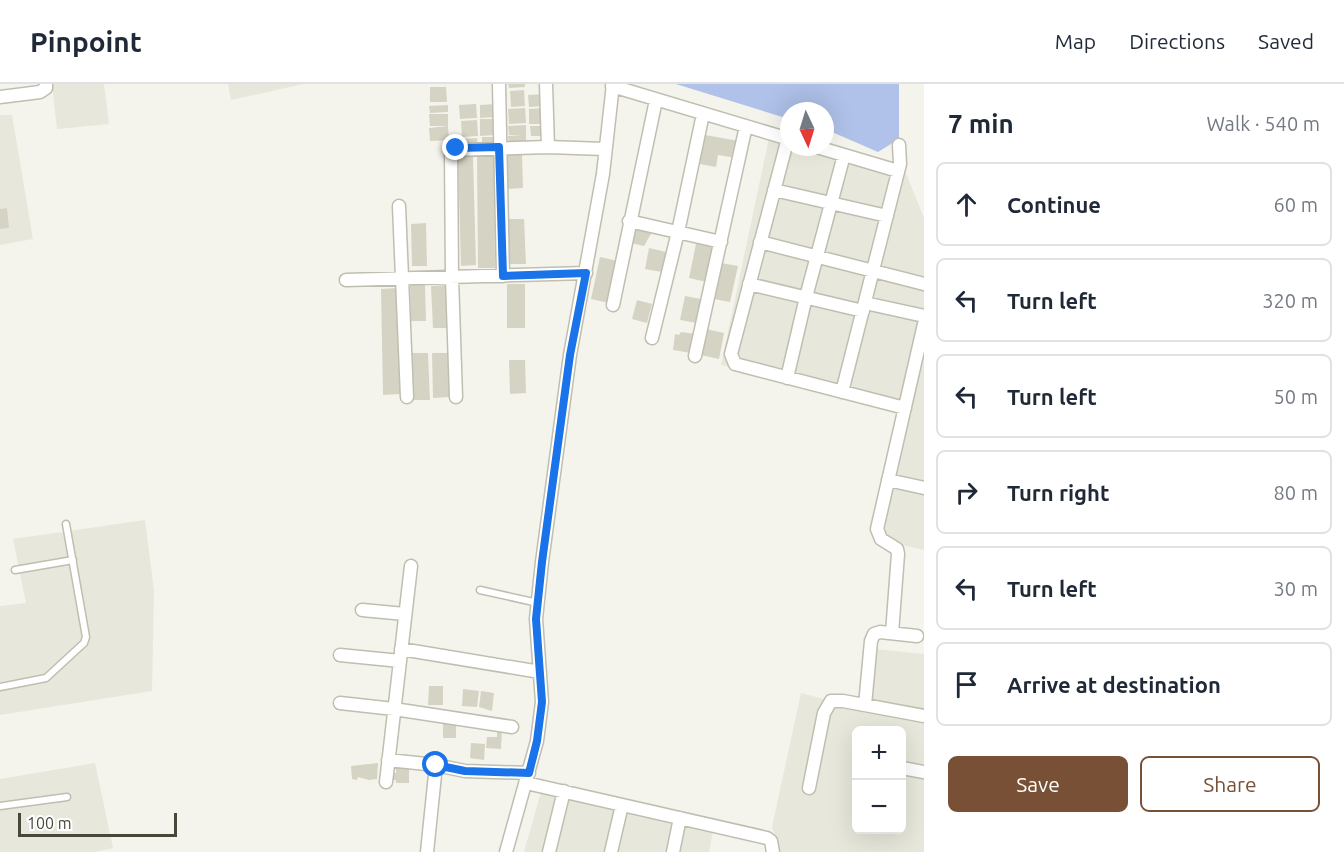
<!DOCTYPE html>
<meta charset="utf-8">
<style>
:root{--surface:#fff;--page:#f6f6f7;--text:#1f2937;--muted:#747a83;--line:#e0e1e3;--accent:#775036}
body{margin:0;font-family:Ubuntu,sans-serif;background:var(--page);color:var(--text)}
.controls{position:absolute;right:18px;bottom:18px;display:grid;overflow:hidden;border-radius:9px;box-shadow:0 6px 24px #0002}
.controls button{width:54px;height:54px;display:grid;place-items:center;padding:0;border:0;border-bottom:2px solid var(--line);background:var(--surface);color:var(--text);font:30px sans-serif}
.compass{position:absolute;left:780px;top:18px;width:54px;height:54px;border-radius:50%;background:var(--surface);box-shadow:0 6px 24px #0002;rotate:176deg}
.scale{position:absolute;left:18px;bottom:15px;width:159px;box-sizing:border-box;padding-left:6px;border:3px solid #48473a;border-top:0;font-size:16px;line-height:21px;white-space:nowrap;color:#48473a;-webkit-text-stroke:4px #fff;paint-order:stroke}
.stop{position:absolute;width:18px;height:18px;margin:-14px;border:4px solid #1a73e8;border-radius:50%;background:#fff}
.stop.end{background:#1a73e8;border-color:#fff;box-shadow:0 2px 6px #0008}
.list{margin:0;padding:0;list-style:none}
h2{display:flex;justify-content:space-between;align-items:center;height:78px;margin:0;padding:0 24px;font-size:26px}
h2 small{font-size:20px;font-weight:400;color:var(--muted)}
.list li{display:grid;grid-template-columns:39px 1fr auto;gap:18px;align-items:center;box-sizing:border-box;height:84px;margin:0 12px 12px;padding:0 12px;border:2px solid var(--line);border-radius:9px}
.list b{display:block;font-size:22px;white-space:nowrap}
.list em{font-size:20px;font-style:normal;color:var(--muted)}
.actions{display:flex;gap:12px;padding:18px 24px}
.actions a{flex:1;padding:14px 0;border:2px solid var(--accent);border-radius:9px;text-align:center;font-size:21px;color:var(--accent)}
.actions .main{background:var(--accent);color:#fff}
.icon{flex:none;width:33px;height:33px;fill:none;stroke:currentColor;stroke-width:2;stroke-linecap:round;stroke-linejoin:round}
.map{position:relative;flex:none;width:924px;height:768px;overflow:hidden}
header{display:flex;align-items:center;gap:36px;box-sizing:border-box;height:84px;padding:0 30px;background:var(--surface);border-bottom:2px solid var(--line)}
header strong{font-size:28px}
nav{display:flex;gap:33px;margin-inline-start:auto;font-size:21px}
main{display:flex}
aside{flex:1;background:var(--surface)}
.map>svg:first-child{display:block}
.residential{fill:#e8e7db;fill-rule:evenodd}
.water{fill:#b0c2ea}
.building{fill:#d5d3c3}
.lines{fill:none;stroke-linecap:round;stroke-linejoin:round}
.lane-casing{stroke:#bfbeb0;stroke-width:9}
.street-casing{stroke:#bfbeb0;stroke-width:15}
.lane{stroke:#fff;stroke-width:6}
.street{stroke:#fff;stroke-width:12}
.route{stroke:#1a73e8;stroke-width:8}
</style>
<header>
<strong>Pinpoint</strong>
<nav><a>Map</a><a>Directions</a><a>Saved</a></nav>
</header>
<main>
<div class="map">
<svg width="924" height="768" viewBox="0 0 924 768">
<rect width="100%" height="100%" fill="#f4f4ec"/>
<!-- residential -->
<path class="residential" d="M 52,0 L 104,0 L 109,40 L 57,45 Z
M 228,0 L 303,0 L 231,16 Z
M 0,31 L 12,31 L 33,155 L 0,161 Z
M 769,54 L 789,58 L 789,63 L 813,63 L 903,82 L 924,134 L 924,466 L 880,456 L 903,322 L 721,281 Z
M 145,436 L 154,507 L 152,607 L 0,631 L 0,522 L 26,519 L 13,455 Z
M 874,565 L 924,570 L 924,768 L 781,768 L 772,743 L 801,609 L 835,618 L 868,610 ZM 856,646 L 902,646 L 902,746 L 856,746 Z
M 95,679 L 113,764 L 95,768 L 0,768 L 0,695 Z
M 541,708 L 713,746 L 709,768 L 524,768 Z"/>
<!-- water -->
<path class="water" d="M 676,0 L 899,0 L 899,55 L 878,68 L 825,45 L 825,27 L 789,27 L 789,35 Z"/>
<!-- building -->
<path class="building" d="M 508,0 L 525,0 L 525,3 L 509,4 Z
M 430,3 L 446,3 L 447,18 L 430,18 Z
M 524,6 L 525,22 L 511,23 L 510,7 Z
M 544,10 L 544,22 L 529,23 L 528,11 Z
M 476,20 L 477,34 L 460,35 L 459,21 Z
M 496,20 L 496,33 L 480,34 L 480,21 Z
M 448,21 L 448,28 L 430,29 L 429,22 Z
M 525,24 L 526,39 L 509,40 L 508,25 Z
M 544,24 L 545,40 L 529,40 L 529,25 Z
M 429,30 L 448,30 L 448,42 L 430,42 Z
M 480,35 L 496,35 L 496,51 L 480,52 Z
M 477,36 L 478,52 L 462,53 L 461,37 Z
M 526,41 L 526,61 L 509,61 L 508,52 L 522,51 L 509,51 L 508,42 Z
M 448,42 L 449,56 L 430,57 L 429,44 Z
M 530,42 L 545,42 L 545,52 L 531,52 Z
M 705,51 L 739,57 L 736,74 L 718,71 L 716,83 L 700,80 Z
M 482,53 L 496,53 L 497,62 L 482,62 Z
M 477,54 L 478,62 L 461,63 L 460,55 Z
M 477,71 L 494,71 L 495,184 L 478,184 Z
M 506,71 L 522,71 L 523,104 L 506,105 Z
M 458,72 L 473,72 L 476,181 L 461,182 Z
M 7,124 L 9,144 L 0,145 L 0,125 Z
M 508,135 L 524,135 L 526,180 L 509,180 Z
M 426,139 L 427,182 L 412,182 L 411,140 Z
M 634,144 L 652,148 L 644,162 L 631,159 Z
M 697,155 L 715,159 L 707,198 L 689,194 Z
M 649,164 L 666,168 L 662,188 L 645,185 Z
M 600,173 L 618,177 L 609,219 L 591,215 Z
M 721,179 L 738,182 L 730,218 L 714,215 Z
M 425,200 L 426,237 L 411,237 L 410,201 Z
M 507,200 L 525,200 L 525,244 L 507,244 Z
M 446,201 L 448,244 L 433,244 L 431,202 Z
M 398,204 L 400,310 L 383,311 L 381,205 Z
M 685,212 L 701,215 L 697,239 L 680,236 Z
M 637,216 L 652,220 L 647,239 L 632,235 Z
M 706,245 L 724,249 L 719,275 L 701,271 Z
M 681,248 L 695,250 L 691,269 L 673,266 L 675,250 L 679,251 Z
M 412,269 L 428,269 L 430,316 L 414,316 Z
M 432,269 L 450,269 L 450,313 L 433,314 Z
M 509,276 L 525,276 L 526,309 L 510,310 Z
M 429,602 L 443,602 L 443,621 L 428,621 Z
M 463,605 L 479,607 L 477,623 L 462,622 Z
M 481,607 L 494,609 L 492,627 L 479,623 Z
M 443,637 L 456,637 L 456,654 L 443,654 Z
M 493,643 L 502,644 L 501,665 L 486,664 L 487,653 L 497,653 L 497,647 L 492,647 Z
M 471,659 L 485,660 L 484,676 L 470,674 Z
M 378,679 L 377,695 L 369,696 L 358,693 L 357,696 L 352,695 L 351,682 Z
M 396,682 L 409,682 L 409,699 L 396,699 L 396,696 L 389,696 L 389,689 L 396,689 Z"/>
<g class="lines">
<defs>
<path id="lane" d="M 15,486 L 73,476
M 480,506 L 538,519
M 0,603 L 46,594 L 84,559 L 86,553 L 66,440
M 0,722 L 67,713"/>
<path id="street" d="M 499,0 L 503,192
M 546,0 L 548,63
M 612,2 L 789,55
M 0,13 L 40,8 L 46,4 L 46,0
M 788,54 L 731,270 L 735,280 L 905,324
M 817,63 L 898,87
M 774,106 L 887,132
M 399,122 L 407,313
M 629,137 L 721,158
M 760,158 L 924,200
M 346,196 L 586,189
M 749,200 L 863,227
M 865,219 L 924,232
M 613,221 L 656,16
M 652,254 L 678,148 L 703,30
M 695,272 L 746,42
M 787,294 L 806,213 L 844,71
M 842,308 L 900,80 L 899,61
M 456,313 L 452,194 L 451,66 L 548,63 L 604,65
M 888,396 L 924,404
M 362,526 L 405,530
M 892,549 L 898,470 L 897,465 L 881,455 L 877,445 L 924,240
M 401,565 L 540,588
M 340,571 L 400,577
M 340,619 L 394,625 L 512,643
M 865,621 L 871,557 L 874,550 L 880,548 L 917,552
M 388,676 L 436,681 L 465,687 L 529,689
M 902,684 L 924,688
M 386,698 L 411,482
M 526,699 L 767,754 L 771,757 L 773,768
M 809,704 L 824,629 L 831,617 L 843,617 L 924,632
M 427,768 L 436,681
M 506,768 L 537,657 L 542,618 L 536,535 L 542,478 L 570,271 L 603,90 L 613,0
M 549,768 L 564,707
M 611,768 L 622,721
M 673,768 L 680,734"/>
</defs>
<!-- lane casing -->
<use href="#lane" class="lane-casing"/>
<!-- street casing -->
<use href="#street" class="street-casing"/>
<!-- lane -->
<use href="#lane" class="lane"/>
<!-- street -->
<use href="#street" class="street"/>
</g>
<g class="lines">
<!-- route -->
<path class="route" d="M 436,681 L 465,687 L 529,689 L 537,657 L 542,618 L 536,535 L 542,478 L 570,271 L 586,189 L 503,192 L 499,63 L 456,64"/>
</g>
</svg>
<div class="controls">
<button>+</button>
<button>−</button>
</div>
<svg class="compass" viewBox="-18 -18 36 36"><path d="M0-13l5 13h-10z" fill="#e53935"/><path d="M0 13l5-13h-10z" fill="#747a83"/></svg>
<div class="scale">100 m</div>
<div class="stop" style="left:436px;top:681px"></div>
<div class="stop end" style="left:456px;top:64px"></div>
</div>
<aside>
<h2>7 min<small>Walk · 540 m</small></h2>
<ul class="list">
<li><svg class="icon" aria-label="ahead" viewBox="0 0 24 24"><path d="M12 20V5M6 11l6-6 6 6"/></svg><div><b>Continue</b></div><em>60 m</em></li>
<li><svg class="icon" aria-label="left" viewBox="0 0 24 24"><path d="M17 20v-9H6M10 6l-5 5 5 5"/></svg><div><b>Turn left</b></div><em>320 m</em></li>
<li><svg class="icon" aria-label="left" viewBox="0 0 24 24"><path d="M17 20v-9H6M10 6l-5 5 5 5"/></svg><div><b>Turn left</b></div><em>50 m</em></li>
<li><svg class="icon" aria-label="right" viewBox="0 0 24 24"><path d="M7 20v-9h11M14 6l5 5-5 5"/></svg><div><b>Turn right</b></div><em>80 m</em></li>
<li><svg class="icon" aria-label="left" viewBox="0 0 24 24"><path d="M17 20v-9H6M10 6l-5 5 5 5"/></svg><div><b>Turn left</b></div><em>30 m</em></li>
<li><svg class="icon" aria-label="arrive" viewBox="0 0 24 24"><path d="M6 21V4h12l-3 4 3 4H6"/></svg><div><b>Arrive at destination</b></div></li>
</ul>
<div class="actions"><a class="main">Save</a><a>Share</a></div>
</aside>
</main>
